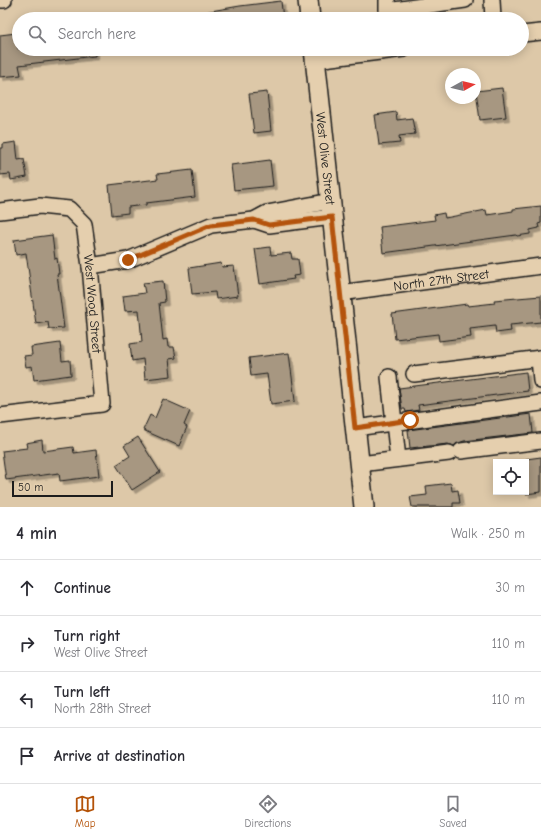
<!DOCTYPE html>
<meta charset="utf-8">
<style>
:root{--surface:#fff;--page:#f2f2f3;--text:#2b2b33;--muted:#7c7c81;--line:#e1e1e2;--accent:#b45309}
body{margin:0;font-family:"Comic Neue",sans-serif;background:var(--page);color:var(--text)}
.controls{position:absolute;right:12px;bottom:12px;display:grid;overflow:hidden;border-radius:0px;box-shadow:0 2px 10px #0003}
.controls button{width:36px;height:36px;display:grid;place-items:center;padding:0;border:0;border-bottom:1px solid var(--line);background:var(--surface);color:var(--text);font:20px sans-serif}
.compass{position:absolute;left:445px;top:68px;width:36px;height:36px;border-radius:50%;background:var(--surface);box-shadow:0 2px 10px #0003;rotate:82deg}
.scale{position:absolute;left:12px;bottom:10px;width:101px;box-sizing:border-box;padding-left:4px;border:2px solid #1c1c1c;border-top:0;font-size:11px;line-height:14px;white-space:nowrap;color:#1c1c1c;-webkit-text-stroke:3px #e5cfae;paint-order:stroke}
.stop{position:absolute;width:12px;height:12px;margin:-9px;border:3px solid #b45309;border-radius:50%;background:#fff}
.stop.end{background:#b45309;border-color:#fff;box-shadow:0 1px 4px #0008}
.list{margin:0;padding:0;list-style:none}
h2{display:flex;justify-content:space-between;align-items:center;height:52px;margin:0;padding:0 16px;font-size:17px}
h2 small{font-size:13px;font-weight:400;color:var(--muted)}
.list li{display:grid;grid-template-columns:26px 1fr auto;gap:12px;align-items:center;box-sizing:border-box;height:56px;padding:0 16px;border-top:1px solid var(--line)}
.list b{display:block;font-size:15px;white-space:nowrap}
.list p{margin:0;font-size:13px;white-space:nowrap;color:var(--muted)}
.list em{font-size:13px;font-style:normal;color:var(--muted)}
.icon{flex:none;width:22px;height:22px;fill:none;stroke:currentColor;stroke-width:2;stroke-linecap:round;stroke-linejoin:round}
.map{position:relative;flex:none;width:541px;height:507px;overflow:hidden}
.search{position:absolute;background:var(--surface);box-shadow:0 2px 10px #0003;left:12px;right:12px;top:12px;height:44px;display:flex;align-items:center;gap:10px;box-sizing:border-box;padding:0 14px;border-radius:22px;color:var(--muted);font-size:15px}
.sheet{height:276px;background:var(--surface)}
nav{display:flex;justify-content:space-around;align-items:center;box-sizing:border-box;height:56px;border-top:1px solid var(--line);background:var(--surface);font-size:11px;color:var(--muted)}
nav a{display:grid;justify-items:center;gap:2px}
nav .on{color:var(--accent)}
.map>svg:first-child{display:block}
.building{fill:#a79781;stroke:#1c1c1c;filter:url(#shadow)}
.lines{fill:none;stroke-linecap:round;stroke-linejoin:round}
.minor-casing{stroke:#1c1c1c;stroke-width:18}
.major-casing{stroke:#1c1c1c;stroke-width:22}
.minor{stroke:#e5cfae;stroke-width:15}
.major{stroke:#e5cfae;stroke-width:19}
.route{stroke:#b45309;stroke-width:5}
.labels{text-anchor:middle;stroke-width:3.5;stroke-linejoin:round;paint-order:stroke}
.street-label{font-size:13px;fill:#1c1c1c;stroke:#e5cfae}
</style>
<div class="map">
<svg width="541" height="507" viewBox="0 0 541 507">
<defs>
<filter id="shadow"><feDropShadow dx="3.5" dy="3.5" stdDeviation="0" flood-color="#0004"/></filter>
</defs>
<rect width="100%" height="100%" fill="#ddc8a8"/>
<filter id="ink" filterUnits="userSpaceOnUse"><feTurbulence type="fractalNoise" baseFrequency=".025" numOctaves="2"/><feDisplacementMap in="SourceGraphic" scale="8" xChannelSelector="R" yChannelSelector="G"/><feConvolveMatrix kernelMatrix="1 2 1 2 8 2 1 2 1" color-interpolation-filters="sRGB"/></filter>
<g filter="url(#ink)">
<!-- building -->
<path class="building" d="M 281,1 L 283,19 L 200,19 L 199,13 L 240,6 Z
M 16,33 L 18,49 L 95,49 L 95,56 L 19,65 L 21,75 L 0,77 L 0,35 Z
M 502,88 L 506,117 L 480,120 L 476,91 Z
M 267,92 L 271,131 L 254,133 L 249,94 Z
M 396,112 L 397,120 L 412,118 L 415,134 L 399,136 L 400,143 L 379,145 L 375,115 Z
M 16,142 L 18,160 L 24,159 L 27,177 L 11,180 L 10,174 L 0,175 L 0,148 L 3,148 L 3,144 Z
M 270,160 L 273,186 L 234,190 L 231,165 Z
M 192,170 L 195,197 L 146,203 L 146,205 L 128,207 L 128,213 L 112,215 L 109,185 L 158,179 L 157,174 Z
M 541,206 L 541,223 L 538,224 L 539,228 L 530,230 L 530,234 L 517,236 L 516,235 L 383,253 L 380,227 L 435,220 L 434,215 L 444,213 L 445,218 L 486,210 L 487,215 L 513,211 L 513,209 Z
M 52,235 L 55,259 L 57,258 L 59,274 L 57,274 L 64,328 L 49,329 L 48,322 L 36,324 L 26,253 L 16,255 L 14,240 Z
M 270,247 L 271,255 L 291,253 L 292,259 L 298,259 L 300,275 L 293,276 L 294,279 L 260,284 L 255,249 Z
M 221,263 L 222,267 L 234,266 L 238,296 L 216,299 L 215,292 L 192,294 L 189,268 Z
M 163,281 L 165,302 L 159,303 L 163,340 L 167,339 L 168,347 L 174,347 L 176,358 L 169,359 L 171,376 L 145,379 L 143,359 L 132,361 L 130,344 L 142,342 L 139,310 L 125,311 L 123,296 L 145,293 L 143,283 Z
M 541,296 L 541,322 L 510,325 L 511,331 L 496,333 L 495,326 L 470,329 L 471,337 L 439,341 L 438,334 L 395,339 L 392,314 L 467,304 L 468,306 L 495,303 L 494,300 Z
M 60,343 L 62,361 L 70,360 L 71,375 L 34,380 L 32,366 L 26,367 L 24,356 L 32,355 L 31,347 Z
M 289,353 L 295,401 L 271,404 L 267,374 L 251,376 L 249,358 Z
M 526,372 L 528,391 L 418,405 L 419,410 L 406,412 L 405,409 L 402,409 L 399,388 Z
M 163,399 L 190,411 L 184,425 L 187,427 L 179,446 L 143,430 L 150,415 L 155,418 Z
M 531,414 L 533,433 L 464,441 L 456,444 L 454,446 L 448,444 L 410,448 L 408,430 Z
M 138,437 L 160,472 L 132,490 L 116,465 L 130,456 L 124,446 Z
M 42,440 L 43,451 L 73,447 L 74,453 L 96,450 L 99,476 L 60,481 L 59,473 L 6,480 L 2,451 L 27,448 L 26,443 Z
M 541,457 L 541,492 L 526,494 L 526,459 Z
M 451,483 L 452,491 L 458,490 L 460,503 L 453,503 L 453,507 L 412,507 L 410,497 L 427,495 L 426,486 Z"/>
<g class="lines">
<defs>
<g id="minor">
<path d="M 0,0 L 4,0"/>
<path d="M 387,0 L 387,11 L 465,0"/>
<path d="M 492,0 L 493,19"/>
<path d="M 522,34 L 541,32"/>
<path d="M 315,60 L 404,49"/>
<path id="s1" d="M 0,211 L 40,206 L 69,209 L 84,224 L 90,266 L 102,404 L 0,416"/>
<path d="M 254,220 L 269,225 L 332,217"/>
<path d="M 90,266 L 128,260 L 211,225 L 254,220 L 267,213 L 331,201"/>
<path id="s2" d="M 340,293 L 541,266"/>
<path d="M 539,358 L 541,381"/>
<path d="M 414,374 L 541,358"/>
<path d="M 389,377 L 398,459"/>
<path d="M 355,428 L 541,403"/>
<path d="M 461,451 L 541,441"/>
<path d="M 360,464 L 449,453"/>
</g>
<g id="major">
<path d="M 308,0 L 310,19"/>
<path id="s3" d="M 314,49 L 364,507"/>
</g>
</defs>
<!-- minor casing -->
<use href="#minor" class="minor-casing"/>
<!-- major casing -->
<use href="#major" class="major-casing"/>
<!-- minor -->
<use href="#minor" class="minor"/>
<!-- major -->
<use href="#major" class="major"/>
</g>
</g>
<g class="lines" filter="url(#ink)">
<!-- route -->
<path class="route" d="M 128,260 L 211,225 L 254,220 L 269,225 L 332,217 L 355,428 L 410,420"/>
</g>
<g class="labels">
<!-- street labels -->
<g class="street-label">
<text dy="5" stroke="none"><textPath href="#s3" startOffset="110">West Olive Street</textPath></text>
<text dy="5" stroke="none"><textPath href="#s2" startOffset="102">North 27th Street</textPath></text>
<text dy="5" stroke="none"><textPath href="#s1" startOffset="171">West Wood Street</textPath></text>
</g>
</g>
</svg>
<div class="controls">
<button><svg class="icon" aria-label="locate" viewBox="0 0 24 24"><circle cx="12" cy="12" r="6"/><path d="M12 2v4M12 18v4M2 12h4M18 12h4"/></svg></button>
</div>
<svg class="compass" viewBox="-18 -18 36 36"><path d="M0-13l5 13h-10z" fill="#e53935"/><path d="M0 13l5-13h-10z" fill="#7c7c81"/></svg>
<div class="scale">50 m</div>
<div class="stop" style="left:410px;top:420px"></div>
<div class="stop end" style="left:128px;top:260px"></div>
<div class="search"><svg class="icon" aria-label="search" viewBox="0 0 24 24"><circle cx="10" cy="10" r="6"/><path d="M15 15l6 6"/></svg>Search here</div>
</div>
<section class="sheet">
<h2>4 min<small>Walk · 250 m</small></h2>
<ul class="list">
<li><svg class="icon" aria-label="ahead" viewBox="0 0 24 24"><path d="M12 20V5M6 11l6-6 6 6"/></svg><div><b>Continue</b></div><em>30 m</em></li>
<li><svg class="icon" aria-label="right" viewBox="0 0 24 24"><path d="M7 20v-9h11M14 6l5 5-5 5"/></svg><div><b>Turn right</b><p>West Olive Street</p></div><em>110 m</em></li>
<li><svg class="icon" aria-label="left" viewBox="0 0 24 24"><path d="M17 20v-9H6M10 6l-5 5 5 5"/></svg><div><b>Turn left</b><p>North 28th Street</p></div><em>110 m</em></li>
<li><svg class="icon" aria-label="arrive" viewBox="0 0 24 24"><path d="M6 21V4h12l-3 4 3 4H6"/></svg><div><b>Arrive at destination</b></div></li>
</ul>
</section>
<nav>
<a class="on"><svg class="icon" aria-label="map" viewBox="0 0 24 24"><path d="M3 6l6-2 6 2 6-2v14l-6 2-6-2-6 2zM9 4v14M15 6v14"/></svg>Map</a>
<a><svg class="icon" aria-label="directions" viewBox="0 0 24 24"><path d="M12 3l9 9-9 9-9-9zM9 14v-3h6M13 9l2 2-2 2"/></svg>Directions</a>
<a><svg class="icon" aria-label="saved" viewBox="0 0 24 24"><path d="M7 4h10v16l-5-4-5 4z"/></svg>Saved</a>
</nav>
